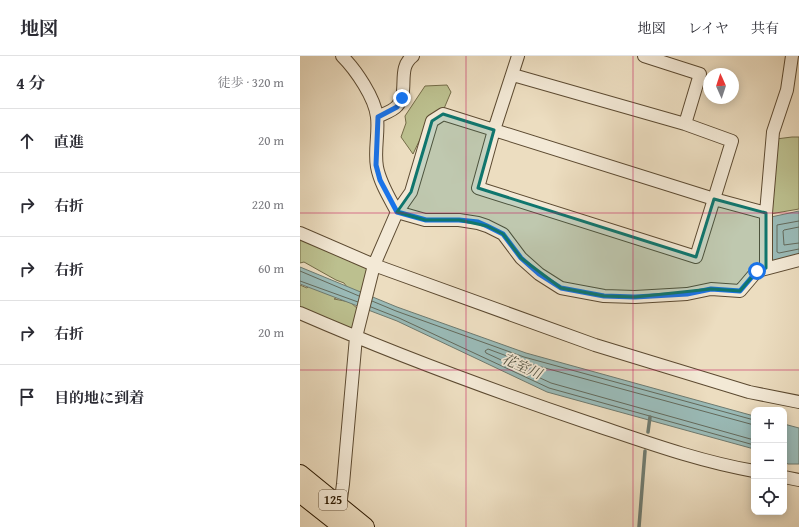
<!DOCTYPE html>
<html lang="ja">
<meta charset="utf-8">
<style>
:root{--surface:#fff;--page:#f7f7f7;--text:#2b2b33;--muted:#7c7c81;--line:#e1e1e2}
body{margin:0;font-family:"Gentium Book Plus","Noto Serif JP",serif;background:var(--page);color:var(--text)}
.controls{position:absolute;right:12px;bottom:12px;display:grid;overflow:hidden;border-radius:8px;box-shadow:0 2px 10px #0003}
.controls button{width:36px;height:36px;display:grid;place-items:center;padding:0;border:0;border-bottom:1px solid var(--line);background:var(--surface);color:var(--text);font:20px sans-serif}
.compass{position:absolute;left:403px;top:12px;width:36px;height:36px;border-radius:50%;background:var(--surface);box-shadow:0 2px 10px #0003;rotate:357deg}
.stop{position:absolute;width:12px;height:12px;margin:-9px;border:3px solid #1a73e8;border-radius:50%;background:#fff}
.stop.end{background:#1a73e8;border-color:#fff;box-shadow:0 1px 4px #0008}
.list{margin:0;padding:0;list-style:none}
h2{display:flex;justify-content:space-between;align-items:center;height:52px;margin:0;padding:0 16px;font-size:17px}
h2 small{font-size:13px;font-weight:400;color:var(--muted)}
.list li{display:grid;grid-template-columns:26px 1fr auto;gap:12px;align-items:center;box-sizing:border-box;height:64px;padding:0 16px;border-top:1px solid var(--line)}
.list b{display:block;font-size:15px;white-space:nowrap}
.list em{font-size:13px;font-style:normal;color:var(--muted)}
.icon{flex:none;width:22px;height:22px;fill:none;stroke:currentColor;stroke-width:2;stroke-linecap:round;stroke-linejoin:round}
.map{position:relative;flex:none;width:499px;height:471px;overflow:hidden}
header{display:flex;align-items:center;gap:24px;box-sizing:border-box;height:56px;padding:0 20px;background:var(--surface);border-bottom:1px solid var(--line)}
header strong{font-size:19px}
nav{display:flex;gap:22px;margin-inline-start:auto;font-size:14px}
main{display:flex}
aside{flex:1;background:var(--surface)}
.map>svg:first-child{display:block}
.green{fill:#bcc08f;stroke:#746c48}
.water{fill:#9abbb8;stroke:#6e7a6f}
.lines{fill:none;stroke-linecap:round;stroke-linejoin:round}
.shore{stroke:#636a5c;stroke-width:1}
.stream{stroke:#6e7a6f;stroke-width:3.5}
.minor-casing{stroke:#5c4a31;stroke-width:14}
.highway-casing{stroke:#2c1901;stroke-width:20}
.minor{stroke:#f3e9d6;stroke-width:12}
.highway{stroke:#ecddc0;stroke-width:18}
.route{stroke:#1a73e8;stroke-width:5}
.marked{fill:#0f766e;fill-opacity:0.2;stroke:#0f766e;stroke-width:3;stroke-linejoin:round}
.grid{fill:none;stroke:#c2185b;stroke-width:1;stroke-opacity:0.55}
.labels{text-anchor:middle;stroke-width:3.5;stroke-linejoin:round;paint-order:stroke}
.shield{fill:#f3e9d6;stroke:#685741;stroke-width:1}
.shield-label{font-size:12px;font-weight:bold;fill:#2c1901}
.water-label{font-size:14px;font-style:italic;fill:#525241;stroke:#f3e9d6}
</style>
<header>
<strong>地図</strong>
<nav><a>地図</a><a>レイヤ</a><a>共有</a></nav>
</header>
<main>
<aside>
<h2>4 分<small>徒歩 · 320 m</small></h2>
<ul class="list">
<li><svg class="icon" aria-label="ahead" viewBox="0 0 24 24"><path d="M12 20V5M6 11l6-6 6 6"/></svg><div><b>直進</b></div><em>20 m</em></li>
<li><svg class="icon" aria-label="right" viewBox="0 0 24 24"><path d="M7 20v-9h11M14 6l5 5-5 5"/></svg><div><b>右折</b></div><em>220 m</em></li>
<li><svg class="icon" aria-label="right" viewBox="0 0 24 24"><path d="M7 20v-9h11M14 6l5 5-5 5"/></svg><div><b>右折</b></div><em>60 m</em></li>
<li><svg class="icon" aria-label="right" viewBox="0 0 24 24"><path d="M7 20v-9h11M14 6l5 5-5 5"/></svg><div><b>右折</b></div><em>20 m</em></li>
<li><svg class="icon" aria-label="arrive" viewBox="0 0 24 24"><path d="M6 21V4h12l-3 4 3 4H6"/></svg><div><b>目的地に到着</b></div></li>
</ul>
</aside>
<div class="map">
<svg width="499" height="471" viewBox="0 0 499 471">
<rect width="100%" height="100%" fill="#ecddc0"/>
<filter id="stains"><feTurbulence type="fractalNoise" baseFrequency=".005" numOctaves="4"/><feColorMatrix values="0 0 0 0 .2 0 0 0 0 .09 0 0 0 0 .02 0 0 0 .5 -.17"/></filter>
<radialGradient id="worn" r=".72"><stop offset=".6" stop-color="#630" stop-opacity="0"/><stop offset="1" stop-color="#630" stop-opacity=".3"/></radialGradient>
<!-- green -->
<path class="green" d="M 147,29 L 151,36 L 143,55 L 130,62 L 113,98 L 101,81 L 106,67 L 105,60 L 125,30 Z
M 492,81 L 499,81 L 499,153 L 470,158 L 476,83 Z
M 0,183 L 70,213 L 63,237 L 49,234 L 44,227 L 36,224 L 4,206 L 0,207 Z
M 11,228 L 40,240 L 34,243 L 50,246 L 58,253 L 53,273 L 0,251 L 0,229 L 7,232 Z"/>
<!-- water -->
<path class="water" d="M 499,155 L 499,202 L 468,210 L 471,161 Z
M 0,211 L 97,251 L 226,297 L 454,360 L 454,393 L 247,336 L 97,265 L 0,228 Z
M 484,368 L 499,372 L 499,408 L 488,408 L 484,406 Z"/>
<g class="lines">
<!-- shore -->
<path class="shore" d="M 499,165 L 477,169 L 477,196 L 479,197 L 499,193
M 499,171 L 484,174 L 483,175 L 484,189 L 499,187
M 0,215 L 59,240
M 0,225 L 58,246
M 72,245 L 96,255 L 224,301 L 454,364
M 71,251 L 99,262 L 249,332 L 454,389
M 454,369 L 223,306 L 188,293 L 185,295 L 186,297 L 251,327 L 454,384"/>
<!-- stream -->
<path class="stream" d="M 348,376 L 350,361
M 339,471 L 345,395"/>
<defs>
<path id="minor" d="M 42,0 C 56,14 75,42 77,61 C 79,77 74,95 77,111 C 80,127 89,141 97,156 L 125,164 L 159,164 L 178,167 L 187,170 L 203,178 L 221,202 L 239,218 L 261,232 L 304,240 L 335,241 L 387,238 L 411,233 L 440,235 L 457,215 L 499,204
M 218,0 L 194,74 L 178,132 L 396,201 L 432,85 L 385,68
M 213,19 L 385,68 L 400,18 L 344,0
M 77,61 C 83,58 93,55 97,50 C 110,36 96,12 113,0
M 466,157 L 473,76 L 487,34 L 492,0
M 0,177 L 74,209 L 295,289 L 449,336 L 499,346
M 0,257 C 94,298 191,334 289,367 C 343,385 397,405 454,415
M 484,421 L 499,424
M 40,456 L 40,450 L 43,428 L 56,281 L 74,209 L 97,156 L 111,136 L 132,65 L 143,58 L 414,143 L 466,157 L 466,212"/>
<path id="highway" d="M 0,418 L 65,471
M 0,437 L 43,471"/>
</defs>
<!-- minor casing -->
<use href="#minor" class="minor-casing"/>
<!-- highway casing -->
<use href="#highway" class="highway-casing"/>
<!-- minor -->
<use href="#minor" class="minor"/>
<!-- highway -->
<use href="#highway" class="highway"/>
</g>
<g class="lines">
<!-- route -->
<path class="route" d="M 102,42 L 97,51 L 78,61 L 76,109 L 80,124 L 97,156 L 126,164 L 159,164 L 178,166 L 187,170 L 203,178 L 221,202 L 239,218 L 261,232 L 304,240 L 335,241 L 387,238 L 411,233 L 440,235 L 457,215"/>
</g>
<!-- marked area -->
<path class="marked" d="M 143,58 L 194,74 L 178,132 L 396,201 L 414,143 L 466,157 L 466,212 L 457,215 L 440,235 L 411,233 L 335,241 L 304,240 L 261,232 L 221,202 L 203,178 L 187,170 L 159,164 L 125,164 L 97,156 L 111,136 L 132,65 Z"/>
<!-- grid -->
<path class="grid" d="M 166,0 L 166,471M 333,0 L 333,471M 0,157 L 499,157M 0,314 L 499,314"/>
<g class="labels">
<!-- shield labels -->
<rect class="shield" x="19" y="434" width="28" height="20" rx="3"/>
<g class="shield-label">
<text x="33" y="448">125</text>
</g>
<!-- water labels -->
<g class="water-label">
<text transform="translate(222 310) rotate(24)" y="5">花室川</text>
</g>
</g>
<rect width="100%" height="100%" filter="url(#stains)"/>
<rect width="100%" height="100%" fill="url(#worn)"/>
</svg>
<div class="controls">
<button>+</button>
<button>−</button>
<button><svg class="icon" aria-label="locate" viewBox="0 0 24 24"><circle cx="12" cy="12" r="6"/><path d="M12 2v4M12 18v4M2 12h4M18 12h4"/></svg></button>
</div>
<svg class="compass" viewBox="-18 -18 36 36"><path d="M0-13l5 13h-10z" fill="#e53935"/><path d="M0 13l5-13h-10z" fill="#7c7c81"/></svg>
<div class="stop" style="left:457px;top:215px"></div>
<div class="stop end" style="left:102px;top:42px"></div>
</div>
</main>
